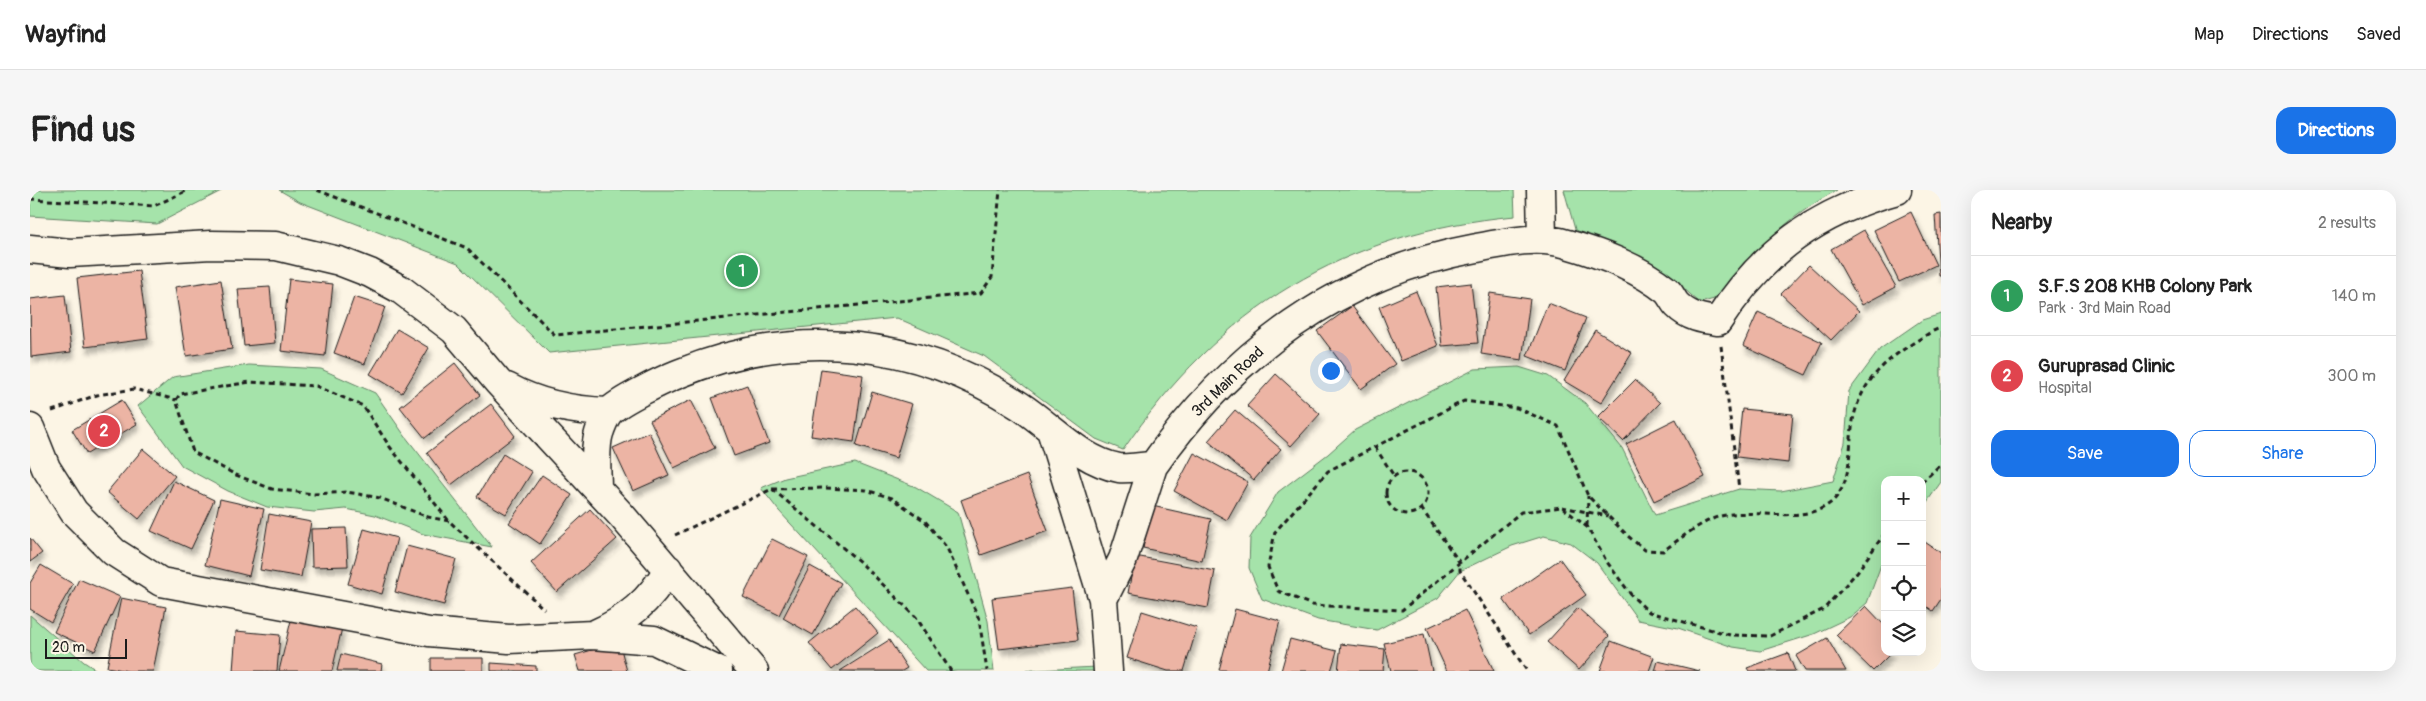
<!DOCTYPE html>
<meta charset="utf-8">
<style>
:root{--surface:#fff;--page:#f6f6f6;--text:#222;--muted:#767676;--line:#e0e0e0;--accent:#1a73e8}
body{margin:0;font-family:Pangolin,sans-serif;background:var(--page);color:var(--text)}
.controls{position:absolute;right:15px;bottom:15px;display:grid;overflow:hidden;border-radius:10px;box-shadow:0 5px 20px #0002}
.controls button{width:45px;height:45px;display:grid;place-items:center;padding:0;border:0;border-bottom:1px solid var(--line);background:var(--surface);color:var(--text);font:25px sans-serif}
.scale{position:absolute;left:15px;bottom:12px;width:82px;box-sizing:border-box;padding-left:5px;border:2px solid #1c1c1c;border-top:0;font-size:14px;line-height:18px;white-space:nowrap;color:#1c1c1c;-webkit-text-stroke:4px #fcf5e5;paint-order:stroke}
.you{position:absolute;left:1300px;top:180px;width:18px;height:18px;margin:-12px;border:4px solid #fff;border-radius:50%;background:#1a73e8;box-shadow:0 0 0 8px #1a73e833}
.badge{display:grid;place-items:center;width:32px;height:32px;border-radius:50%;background:var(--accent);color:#fff;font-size:16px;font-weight:700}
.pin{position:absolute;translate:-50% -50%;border:2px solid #fff;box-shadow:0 1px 5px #0006}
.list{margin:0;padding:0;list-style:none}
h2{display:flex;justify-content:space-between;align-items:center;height:65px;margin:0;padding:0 20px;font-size:21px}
h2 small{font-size:16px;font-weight:400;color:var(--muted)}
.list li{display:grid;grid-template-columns:32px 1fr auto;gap:15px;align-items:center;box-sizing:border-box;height:80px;padding:0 20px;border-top:1px solid var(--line)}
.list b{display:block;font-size:19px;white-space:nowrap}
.list p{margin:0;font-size:16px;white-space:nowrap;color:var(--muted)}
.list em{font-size:16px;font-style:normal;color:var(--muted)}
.actions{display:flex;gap:10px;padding:15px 20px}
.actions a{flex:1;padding:11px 0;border:1px solid var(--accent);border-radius:15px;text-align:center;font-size:18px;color:var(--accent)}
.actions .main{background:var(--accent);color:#fff}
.icon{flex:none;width:28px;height:28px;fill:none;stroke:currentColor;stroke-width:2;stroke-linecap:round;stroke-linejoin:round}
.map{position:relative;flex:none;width:1911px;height:481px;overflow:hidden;border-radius:15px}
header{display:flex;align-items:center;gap:30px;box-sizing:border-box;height:70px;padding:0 25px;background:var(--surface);border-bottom:1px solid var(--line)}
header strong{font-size:24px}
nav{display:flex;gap:28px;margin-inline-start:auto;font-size:18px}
.intro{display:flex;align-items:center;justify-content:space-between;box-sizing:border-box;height:120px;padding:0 30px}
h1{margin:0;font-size:35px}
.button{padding:12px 22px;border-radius:15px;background:var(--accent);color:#fff;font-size:18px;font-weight:700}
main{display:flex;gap:30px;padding:0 30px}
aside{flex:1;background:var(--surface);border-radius:15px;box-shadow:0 5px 20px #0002}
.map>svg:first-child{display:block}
.green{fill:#a5e3aa;stroke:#608063}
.building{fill:#ecb4a4;stroke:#1c1c1c;filter:url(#shadow)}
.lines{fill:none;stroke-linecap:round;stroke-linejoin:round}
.minor-casing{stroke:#1c1c1c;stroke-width:31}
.path{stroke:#1c1c1c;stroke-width:3;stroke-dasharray:5 4;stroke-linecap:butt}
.minor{stroke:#fcf5e5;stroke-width:28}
.labels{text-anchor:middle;stroke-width:4.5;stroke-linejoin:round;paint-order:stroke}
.street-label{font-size:16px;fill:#1c1c1c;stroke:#fcf5e5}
</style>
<header>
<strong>Wayfind</strong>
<nav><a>Map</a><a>Directions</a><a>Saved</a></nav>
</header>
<div class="intro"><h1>Find us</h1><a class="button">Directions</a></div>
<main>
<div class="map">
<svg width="1911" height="481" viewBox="0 0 1911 481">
<defs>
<filter id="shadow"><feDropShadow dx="3" dy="5.5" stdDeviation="2.5" flood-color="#0004"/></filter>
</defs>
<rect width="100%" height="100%" fill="#fcf5e5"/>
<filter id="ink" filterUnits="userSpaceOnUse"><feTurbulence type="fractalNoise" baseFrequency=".02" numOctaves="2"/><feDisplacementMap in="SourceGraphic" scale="10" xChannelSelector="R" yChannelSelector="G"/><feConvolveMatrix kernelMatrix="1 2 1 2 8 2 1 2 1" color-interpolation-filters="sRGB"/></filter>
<g filter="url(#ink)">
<!-- green -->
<path class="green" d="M 0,0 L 193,0 L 127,34 L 0,26 Z
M 249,0 L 1484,0 L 1485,26 C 1314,42 1190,118 1093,260 L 1066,249 L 954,166 L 867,128 L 519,163 L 428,73 L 270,12 Z
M 1534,0 L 1807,0 C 1758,27 1722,61 1691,107 L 1670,113 L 1642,88 L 1596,59 L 1546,43 Z
M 1911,124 L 1911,292 L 1892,319 L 1892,290 L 1855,290 L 1855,364 L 1837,413 L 1820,427 L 1784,444 L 1730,461 L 1703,457 L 1648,438 L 1608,430 L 1567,373 L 1541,353 L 1514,346 L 1482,356 L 1430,381 L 1408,408 L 1347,440 L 1288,430 L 1232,409 L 1219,378 L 1220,348 L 1248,302 L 1298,264 L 1325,240 L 1445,179 L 1489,177 L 1518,186 L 1555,213 L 1592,258 L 1625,325 L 1709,299 L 1751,301 L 1803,291 L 1815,253 L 1819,201 L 1850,159 L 1892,130 Z
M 219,175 L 291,179 L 345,203 L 375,246 L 462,357 L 393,344 L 345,325 L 316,319 L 284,322 L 237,317 L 198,301 L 152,276 L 108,216 L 143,187 Z
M 825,273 L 886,297 L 928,322 L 958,431 L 964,481 L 896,481 L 749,321 L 731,298 L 755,288 Z
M 0,425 L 54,472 L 68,481 L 0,481 Z
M 1067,477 L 1068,481 L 987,481 Z"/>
<!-- building -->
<path class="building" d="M 1881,22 L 1906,75 L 1869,92 L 1844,40 Z
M 1911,24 L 1911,86 L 1909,86 L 1905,25 Z
M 1834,40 L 1866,97 L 1832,115 L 1801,59 Z
M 1779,75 L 1829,121 L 1801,150 L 1751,104 Z
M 109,81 L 118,149 L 55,157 L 47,88 Z
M 259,89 L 303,94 L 295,166 L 251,161 Z
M 191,90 L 202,159 L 156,166 L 145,97 Z
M 1441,93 L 1448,153 L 1412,156 L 1406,97 Z
M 240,97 L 245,153 L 214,156 L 208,99 Z
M 1386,101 L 1408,156 L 1371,171 L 1349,117 Z
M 1460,103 L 1500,109 L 1492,170 L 1451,164 Z
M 35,105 L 41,162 L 1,167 L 0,109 Z
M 324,107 L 355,117 L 335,174 L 304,163 Z
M 1518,113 L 1556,128 L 1535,181 L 1497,166 Z
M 1322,116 L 1365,174 L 1331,199 L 1287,141 Z
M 1728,122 L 1792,152 L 1776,185 L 1713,156 Z
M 367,139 L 399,158 L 372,203 L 340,184 Z
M 1565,140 L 1602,163 L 1571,213 L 1534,191 Z
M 425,173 L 450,205 L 395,248 L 370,217 Z
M 791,179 L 833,185 L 824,252 L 781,246 Z
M 1246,184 L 1290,224 L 1261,256 L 1217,216 Z
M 1605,190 L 1630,213 L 1593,251 L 1568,227 Z
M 717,195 L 739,253 L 704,266 L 682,208 Z
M 842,202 L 882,214 L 866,268 L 826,256 Z
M 92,210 L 107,234 L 57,264 L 42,240 Z
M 661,210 L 685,258 L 644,278 L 620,230 Z
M 461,214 L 485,246 L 421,295 L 397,263 Z
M 1712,219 L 1763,224 L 1758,273 L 1707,267 Z
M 1205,220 L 1251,259 L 1224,290 L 1178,251 Z
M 1646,229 L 1675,287 L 1624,311 L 1596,254 Z
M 619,242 L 639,285 L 603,301 L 583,258 Z
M 113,259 L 145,286 L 109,329 L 77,302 Z
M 1164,263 L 1218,292 L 1197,330 L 1144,301 Z
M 473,264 L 502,282 L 476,324 L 447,307 Z
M 512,285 L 542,305 L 510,354 L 479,333 Z
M 997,285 L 1018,341 L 951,365 L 931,310 Z
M 144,291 L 184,310 L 161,359 L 121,341 Z
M 190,309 L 234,319 L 219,386 L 175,375 Z
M 1122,316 L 1181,329 L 1172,371 L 1113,358 Z
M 560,319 L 587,349 L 527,402 L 501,373 Z
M 239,324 L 281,332 L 271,387 L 230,380 Z
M 316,338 L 318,376 L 282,377 L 281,339 Z
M 334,339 L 367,348 L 352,404 L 318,394 Z
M 0,348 L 12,363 L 0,372 Z
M 742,349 L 778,367 L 749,425 L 713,407 Z
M 1892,350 L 1911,363 L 1911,409 L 1903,421 L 1892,413 Z
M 377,356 L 426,369 L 414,415 L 365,402 Z
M 1105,366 L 1185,381 L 1178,418 L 1098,403 Z
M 1530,369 L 1556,405 L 1499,445 L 1473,409 Z
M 11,375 L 43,394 L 21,432 L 0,419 L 0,393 Z
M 780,376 L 811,393 L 783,445 L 753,428 Z
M 49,389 L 90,407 L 65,461 L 24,442 Z
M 1042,398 L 1048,450 L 969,459 L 962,408 Z
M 91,408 L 136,417 L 123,481 L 98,481 L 77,477 Z
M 825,416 L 848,443 L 802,480 L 779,453 Z
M 1836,416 L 1855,436 L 1855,462 L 1862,462 L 1843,481 L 1806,445 Z
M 1548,418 L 1579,446 L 1549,480 L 1517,452 Z
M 1205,419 L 1250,431 L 1237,481 L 1189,480 Z
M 1435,420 L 1464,481 L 1417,481 L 1397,438 Z
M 1112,421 L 1167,438 L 1154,481 L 1138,481 L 1097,468 Z
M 262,426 L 312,438 L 302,481 L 249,481 Z
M 206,441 L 250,445 L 247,481 L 203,481 Z
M 1394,444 L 1402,481 L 1361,481 L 1354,453 Z
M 1797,448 L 1816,481 L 1775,481 L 1766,466 Z
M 1260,449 L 1307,461 L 1301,481 L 1251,481 Z
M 859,450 L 877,478 L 872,481 L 810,481 Z
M 1581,451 L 1624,467 L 1619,481 L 1570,481 Z
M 589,452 L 597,481 L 550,481 L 545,465 Z
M 1311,454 L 1355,459 L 1353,481 L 1308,481 Z
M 1758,463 L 1765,481 L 1719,481 L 1717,478 Z
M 311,464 L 352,474 L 351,481 L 307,481 Z
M 401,468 L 453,468 L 453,481 L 401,481 Z
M 1628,471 L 1670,481 L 1625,481 Z
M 461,473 L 506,476 L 506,481 L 461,481 Z"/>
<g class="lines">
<defs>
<path id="minor" d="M 1511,0 L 1512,50
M 0,59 L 40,63 L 181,55 L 246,56 L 309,71 L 340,83 L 370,99 L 424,140 L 468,192 L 592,326 L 724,481
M 477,197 C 508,214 544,221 579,222
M 0,238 L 16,278 L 44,322 L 84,362 L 131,392 L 399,442 L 479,449 L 563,445 L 624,450 L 688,481
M 1021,240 L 1073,409
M 567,299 C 567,282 564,259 569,243 C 571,237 575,227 579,222 C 589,211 633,190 648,184 C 764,136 886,148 990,216 C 1022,237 1051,271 1089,278 C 1099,279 1113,276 1123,276 C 1202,163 1309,83 1447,58 C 1476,52 1509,45 1537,54 C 1572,64 1607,77 1636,100 C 1641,104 1643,111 1647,115 C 1659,127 1672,129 1688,131 C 1733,61 1787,22 1867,0
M 563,445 C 597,430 620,411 638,379
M 1078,481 L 1073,409 L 1093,369 L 1123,276"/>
</defs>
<!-- minor casing -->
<use href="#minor" class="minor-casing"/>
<!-- path -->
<path class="path" d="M 287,0 L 437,58 L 525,145 L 951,103 L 962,87 L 970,0
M 0,9 L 124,16 L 158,0
M 1691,156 L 1709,299
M 22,221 L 67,205 L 104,199 L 146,210
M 1345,257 L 1364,286
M1356 303a21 21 0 1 1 42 0a21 21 0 1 1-42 0Z
M 1892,292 L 1911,274
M 742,299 L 796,298 L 836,300 L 862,308 L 895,331 L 917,358 L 949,429 L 957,481
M 1532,317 L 1578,326
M 1391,318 L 1430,373 L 1430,381 L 1497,481
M 419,331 L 398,327 L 350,308 L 317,302 L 284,304 L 242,299 L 206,285 L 163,262 L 146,210 L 150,204 L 220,192 L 286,196 L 333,216 L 360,257 L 419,331 L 514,419
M 1557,336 L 1558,306
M 1855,343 L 1827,382 L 1794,419 L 1740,446 L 1700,445 L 1619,422 L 1602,406 L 1577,372 L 1557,337 L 1532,317 L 1491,322 L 1372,420 L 1282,415 L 1248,401 L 1238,377 L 1245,342 L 1298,281 L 1434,211 L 1487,218 L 1528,236 L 1558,306 L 1599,347 L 1615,360 L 1633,361 C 1650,349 1670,332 1691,326 C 1728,316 1789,341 1811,300 C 1822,282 1819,246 1824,226 C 1833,189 1857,169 1888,150 C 1895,146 1903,140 1911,138
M 645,345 L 742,299 L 830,372 L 886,427 L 921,481"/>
<!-- minor -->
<use href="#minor" class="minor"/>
</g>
</g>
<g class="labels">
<!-- street labels -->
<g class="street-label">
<text transform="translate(1197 191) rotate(-44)" y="6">3rd Main Road</text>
</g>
</g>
</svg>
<div class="controls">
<button>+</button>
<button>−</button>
<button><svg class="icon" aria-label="locate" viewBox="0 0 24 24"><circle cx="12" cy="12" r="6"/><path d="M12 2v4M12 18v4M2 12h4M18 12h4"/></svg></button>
<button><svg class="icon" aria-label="layers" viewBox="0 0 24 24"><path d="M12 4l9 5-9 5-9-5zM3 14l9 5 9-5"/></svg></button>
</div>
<div class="scale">20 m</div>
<div class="you"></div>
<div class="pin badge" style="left:712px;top:81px;background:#2e9e5b">1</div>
<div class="pin badge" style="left:74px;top:241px;background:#e0444e">2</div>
</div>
<aside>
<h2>Nearby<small>2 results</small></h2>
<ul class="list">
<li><span class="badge" style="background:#2e9e5b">1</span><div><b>S.F.S 208 KHB Colony Park</b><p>Park · 3rd Main Road</p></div><em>140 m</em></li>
<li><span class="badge" style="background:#e0444e">2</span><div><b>Guruprasad Clinic</b><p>Hospital</p></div><em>300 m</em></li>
</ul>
<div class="actions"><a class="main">Save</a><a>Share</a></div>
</aside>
</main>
